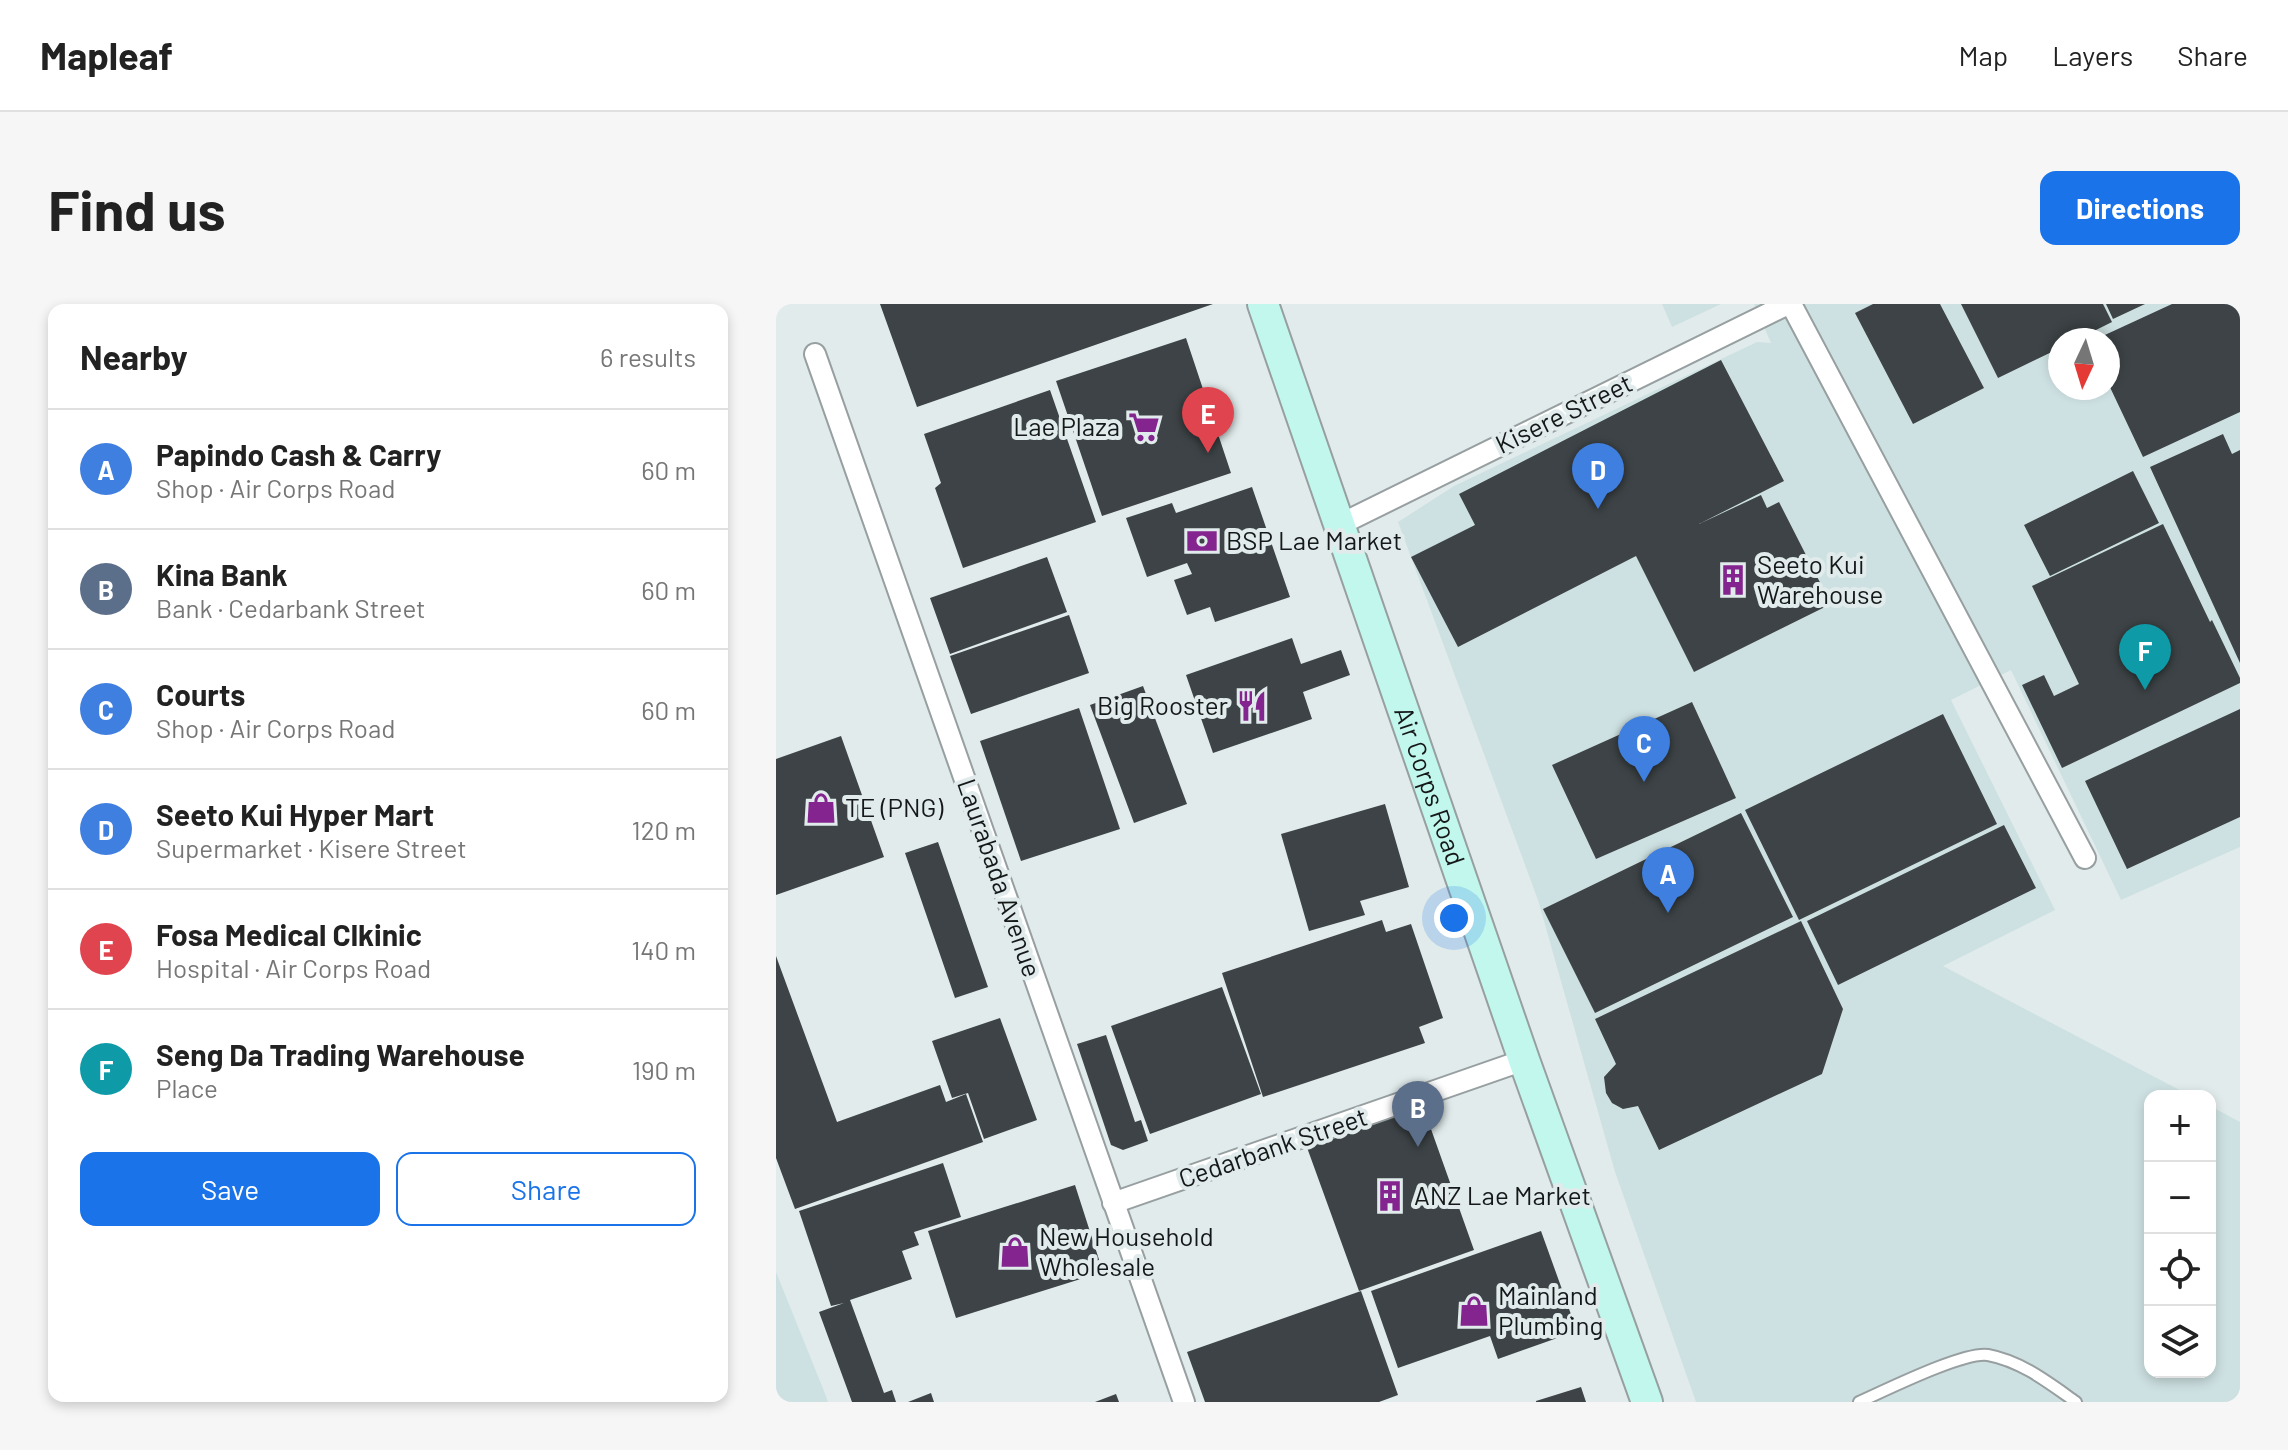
<!DOCTYPE html>
<meta charset="utf-8">
<style>
:root{--surface:#fff;--page:#f6f6f6;--text:#222;--muted:#767676;--line:#e0e0e0;--accent:#1a73e8}
body{margin:0;font-family:Barlow,sans-serif;background:var(--page);color:var(--text)}
.controls{position:absolute;right:24px;bottom:24px;display:grid;overflow:hidden;border-radius:16px;box-shadow:0 4px 12px #0003}
.controls button{width:72px;height:72px;display:grid;place-items:center;padding:0;border:0;border-bottom:2px solid var(--line);background:var(--surface);color:var(--text);font:40px sans-serif}
.compass{position:absolute;left:1272px;top:24px;width:72px;height:72px;border-radius:50%;background:var(--surface);box-shadow:0 4px 12px #0003;rotate:184deg}
.you{position:absolute;left:678px;top:614px;width:28px;height:28px;margin:-20px;border:6px solid #fff;border-radius:50%;background:#1a73e8;box-shadow:0 0 0 12px #1a73e833}
.badge{display:grid;place-items:center;width:52px;height:52px;border-radius:50%;background:var(--accent);color:#fff;font-size:26px;font-weight:700}
.pin{position:absolute;translate:-50% -66px;filter:drop-shadow(0 2px 4px #0008)}
.pin::after{content:'';position:absolute;top:42px;width:28px;height:24px;background:inherit;clip-path:polygon(0 0,100% 0,50% 100%)}
.list{margin:0;padding:0;list-style:none}
h2{display:flex;justify-content:space-between;align-items:center;height:104px;margin:0;padding:0 32px;font-size:34px}
h2 small{font-size:26px;font-weight:400;color:var(--muted)}
.list li{display:grid;grid-template-columns:52px 1fr auto;gap:24px;align-items:center;box-sizing:border-box;height:120px;padding:0 32px;border-top:2px solid var(--line)}
.list b{display:block;font-size:30px;white-space:nowrap}
.list p{margin:0;font-size:26px;white-space:nowrap;color:var(--muted)}
.list em{font-size:26px;font-style:normal;color:var(--muted)}
.actions{display:flex;gap:16px;padding:24px 32px}
.actions a{flex:1;padding:18px 0;border:2px solid var(--accent);border-radius:16px;text-align:center;font-size:28px;color:var(--accent)}
.actions .main{background:var(--accent);color:#fff}
.icon{flex:none;width:44px;height:44px;fill:none;stroke:currentColor;stroke-width:2;stroke-linecap:round;stroke-linejoin:round}
.map{position:relative;flex:none;width:1464px;height:1098px;overflow:hidden;border-radius:16px}
header{display:flex;align-items:center;gap:48px;box-sizing:border-box;height:112px;padding:0 40px;background:var(--surface);border-bottom:2px solid var(--line)}
header strong{font-size:38px}
nav{display:flex;gap:44px;margin-inline-start:auto;font-size:28px}
.intro{display:flex;align-items:center;justify-content:space-between;box-sizing:border-box;height:192px;padding:0 48px}
h1{margin:0;font-size:56px}
.button{padding:20px 36px;border-radius:16px;background:var(--accent);color:#fff;font-size:28px;font-weight:700}
main{display:flex;gap:48px;padding:0 48px}
aside{flex:1;background:var(--surface);border-radius:16px;box-shadow:0 4px 12px #0003}
.map>svg:first-child{display:block}
.built{fill:#cee1e2;fill-rule:evenodd}
.building{fill:#3d4346}
.lines{fill:none;stroke-linecap:round;stroke-linejoin:round}
.lane-casing{stroke:#979fa0;stroke-width:14}
.street-casing{stroke:#979fa0;stroke-width:24}
.secondary-casing{stroke:#979fa0;stroke-width:34}
.lane{stroke:#fff;stroke-width:10}
.street{stroke:#fff;stroke-width:20}
.secondary{stroke:#c2f7ee;stroke-width:30}
.labels{text-anchor:middle;stroke-width:8;stroke-linejoin:round;paint-order:stroke}
.street-label{font-size:26px;fill:#151818;stroke:#e1ebeb}
.poi-label{font-size:26px;fill:#151818;stroke:#e1ebeb;text-anchor:start}
</style>
<header>
<strong>Mapleaf</strong>
<nav><a>Map</a><a>Layers</a><a>Share</a></nav>
</header>
<div class="intro"><h1>Find us</h1><a class="button">Directions</a></div>
<main>
<aside>
<h2>Nearby<small>6 results</small></h2>
<ul class="list">
<li><span class="badge" style="background:#3f7fe0">A</span><div><b>Papindo Cash &amp; Carry</b><p>Shop · Air Corps Road</p></div><em>60 m</em></li>
<li><span class="badge" style="background:#5c6f8a">B</span><div><b>Kina Bank</b><p>Bank · Cedarbank Street</p></div><em>60 m</em></li>
<li><span class="badge" style="background:#3f7fe0">C</span><div><b>Courts</b><p>Shop · Air Corps Road</p></div><em>60 m</em></li>
<li><span class="badge" style="background:#3f7fe0">D</span><div><b>Seeto Kui Hyper Mart</b><p>Supermarket · Kisere Street</p></div><em>120 m</em></li>
<li><span class="badge" style="background:#e0444e">E</span><div><b>Fosa Medical Clkinic</b><p>Hospital · Air Corps Road</p></div><em>140 m</em></li>
<li><span class="badge" style="background:#0f9aa8">F</span><div><b>Seng Da Trading Warehouse</b><p>Place</p></div><em>190 m</em></li>
</ul>
<div class="actions"><a class="main">Save</a><a>Share</a></div>
</aside>
<div class="map">
<svg width="1464" height="1098" viewBox="0 0 1464 1098">
<rect width="100%" height="100%" fill="#e1ebeb"/>
<!-- built -->
<path class="built" d="M 886,0 L 945,0 L 896,23 Z
M 978,0 L 1464,0 L 1464,543 L 1345,596 L 1235,366 L 1175,396 L 1279,606 L 1167,662 L 1415,792 L 1374,792 L 1374,1068 L 1434,1068 L 1434,802 L 1464,818 L 1464,1098 L 920,1098 L 839,868 L 762,596 L 622,218 L 678,182 L 981,38 L 995,39 ZM 1284,36 L 1332,36 L 1332,84 L 1284,84 Z
M 0,968 L 48,1087 L 52,1098 L 0,1098 Z"/>
<!-- building -->
<path class="building" d="M 104,0 L 437,0 L 141,103 Z
M 1097,0 L 1164,0 L 1208,84 L 1137,120 L 1079,9 Z
M 1185,0 L 1327,0 L 1336,18 L 1300,36 L 1284,36 L 1284,44 L 1222,74 Z
M 1330,0 L 1369,0 L 1337,15 Z
M 1396,0 L 1464,0 L 1464,108 L 1367,153 L 1332,79 L 1332,36 L 1318,36 Z
M 410,34 L 455,169 L 326,212 L 280,77 Z
M 945,56 L 1008,177 L 923,220 L 985,191 L 991,204 L 1003,198 L 1055,300 L 918,368 L 860,252 L 682,343 L 635,253 L 699,221 L 683,190 Z
M 274,86 L 320,218 L 187,264 L 159,184 L 165,179 L 148,130 Z
M 1447,130 L 1456,150 L 1464,146 L 1464,359 L 1374,163 Z
M 1357,167 L 1383,219 L 1274,272 L 1248,221 Z
M 476,183 L 514,293 L 439,318 L 434,303 L 411,311 L 398,276 L 416,270 L 411,259 L 371,273 L 350,214 L 396,199 L 400,209 Z
M 1387,220 L 1434,318 L 1436,316 L 1464,374 L 1464,379 L 1286,464 L 1246,381 L 1268,371 L 1278,392 L 1303,380 L 1256,282 Z
M 271,253 L 291,308 L 174,350 L 154,294 Z
M 293,311 L 313,369 L 195,410 L 174,352 Z
M 516,334 L 525,360 L 565,346 L 574,371 L 527,388 L 536,415 L 437,449 L 410,371 Z
M 367,382 L 411,500 L 358,519 L 314,401 Z
M 916,398 L 960,494 L 820,555 L 776,461 Z
M 303,404 L 344,525 L 245,557 L 204,437 Z
M 1464,405 L 1464,513 L 1351,565 L 1309,477 Z
M 1167,410 L 1221,520 L 1023,616 L 969,506 Z
M 65,432 L 108,553 L 0,591 L 0,455 Z
M 609,500 L 633,583 L 584,597 L 589,611 L 533,627 L 505,530 Z
M 965,509 L 1017,613 L 819,709 L 767,605 Z
M 1228,521 L 1260,584 L 1062,681 L 1031,617 Z
M 162,538 L 212,683 L 179,694 L 129,549 Z
M 606,616 L 610,628 L 635,620 L 667,714 L 643,723 L 649,739 L 487,793 L 446,669 Z
M 1025,617 L 1067,705 L 1046,770 L 883,846 L 862,802 L 847,805 L 836,799 L 830,789 L 828,773 L 840,760 L 819,715 Z
M 0,652 L 61,818 L 164,781 L 170,798 L 190,790 L 207,838 L 19,905 L 0,854 Z
M 446,683 L 485,790 L 374,830 L 335,722 Z
M 224,714 L 261,816 L 208,835 L 192,789 L 176,794 L 156,737 Z
M 330,731 L 359,818 L 365,816 L 372,837 L 347,846 L 335,841 L 301,740 Z
M 645,797 L 698,946 L 583,987 L 529,838 Z
M 167,859 L 185,913 L 138,928 L 143,941 L 126,947 L 136,975 L 74,996 L 108,1089 L 116,1086 L 120,1098 L 76,1098 L 43,1008 L 68,999 L 55,1002 L 23,907 Z
M 299,881 L 327,968 L 180,1014 L 152,927 Z
M 765,927 L 801,1027 L 722,1055 L 714,1032 L 622,1064 L 595,987 Z
M 585,987 L 622,1091 L 603,1098 L 429,1098 L 411,1048 Z
M 805,1083 L 810,1098 L 760,1098 L 760,1097 Z
M 155,1089 L 158,1098 L 132,1098 Z
M 340,1090 L 343,1098 L 319,1098 Z"/>
<g class="lines">
<defs>
<path id="lane" d="M 1083,1098 C 1108,1087 1188,1047 1212,1051 C 1245,1057 1273,1079 1300,1098"/>
<path id="street" d="M 1015,0 L 1309,554
M 39,50 L 408,1098
M 563,221 L 1012,0
M 337,899 L 748,756"/>
<g id="secondary">
<path id="s1" d="M 487,0 L 748,756 L 871,1098"/>
</g>
</defs>
<!-- lane casing -->
<use href="#lane" class="lane-casing"/>
<!-- street casing -->
<use href="#street" class="street-casing"/>
<!-- secondary casing -->
<use href="#secondary" class="secondary-casing"/>
<!-- lane -->
<use href="#lane" class="lane"/>
<!-- street -->
<use href="#street" class="street"/>
<!-- secondary -->
<use href="#secondary" class="secondary"/>
</g>
<!-- icons -->
<defs>
<symbol id="supermarket-bare" viewBox="-9 -9 18 18"><path d="M-6-5.5h2.5l.6 2H6L4.5 2H-2.5L-4.4-4H-6ZM-1.5 3.2a1.3 1.3 0 1 0 .1 0ZM3 3.2a1.3 1.3 0 1 0 .1 0Z" fill="#83248f" stroke="#e1ebeb" stroke-width="2.5" paint-order="stroke"/></symbol>
<symbol id="bank-bare" viewBox="-9 -9 18 18"><path d="M-6-4H6V4H-6ZM0-2.3a2.3 2.3 0 1 0 0 4.6a2.3 2.3 0 1 0 0-4.6Z" fill="#83248f" stroke="#e1ebeb" stroke-width="2.5" paint-order="stroke"/></symbol>
<symbol id="building-bare" viewBox="-9 -9 18 18"><path d="M-4-6H4V6H1V3H-1V6H-4ZM-2.5-4.3h1.7v1.8h-1.7ZM.8-4.3h1.7v1.8H.8ZM-2.5-1h1.7V.8h-1.7ZM.8-1h1.7V.8H.8Z" fill="#83248f" stroke="#e1ebeb" stroke-width="2.5" paint-order="stroke"/></symbol>
<symbol id="restaurant-bare" viewBox="-9 -9 18 18"><path d="M-5-6h1v4h1v-4h1v4h1v-4h1v5L-1.5 .5V6h-2V.5L-5-1ZM5-6V6H3V1.5H1.5Q1.5-4 5-6Z" fill="#83248f" stroke="#e1ebeb" stroke-width="2.5" paint-order="stroke"/></symbol>
<symbol id="shop-bare" viewBox="-9 -9 18 18"><path d="M-5-2.5h2.3a2.7 3.5 0 0 1 5.4 0H5L5.5 6h-11ZM-1.5-2.5h3a1.5 2.3 0 0 0-3 0Z" fill="#83248f" stroke="#e1ebeb" stroke-width="2.5" paint-order="stroke"/></symbol>
</defs>
<g fill-rule="evenodd">
<use href="#supermarket-bare" x="346" y="101" width="44" height="44"/>
<use href="#bank-bare" x="404" y="215" width="44" height="44"/>
<use href="#building-bare" x="935" y="254" width="44" height="44"/>
<use href="#restaurant-bare" x="454" y="380" width="44" height="44"/>
<use href="#shop-bare" x="23" y="482" width="44" height="44"/>
<use href="#building-bare" x="592" y="870" width="44" height="44"/>
<use href="#shop-bare" x="217" y="926" width="44" height="44"/>
<use href="#shop-bare" x="676" y="985" width="44" height="44"/>
</g>
<g class="labels">
<!-- street labels -->
<g class="street-label">
<text transform="translate(788 110) rotate(-26)" y="9">Kisere Street</text>
<text dy="9" stroke="none"><textPath href="#s1" startOffset="510">Air Corps Road</textPath></text>
<text transform="translate(223 574) rotate(71)" y="9">Laurabada Avenue</text>
<text transform="translate(497 844) rotate(-19)" y="9">Cedarbank Street</text>
</g>
<!-- poi labels -->
<g class="poi-label">
<text x="344" y="132" text-anchor="end">Lae Plaza</text>
<text x="450" y="246">BSP Lae Market</text>
<text x="981" y="270">Seeto Kui<tspan x="981" dy="30">Warehouse</tspan></text>
<text x="452" y="411" text-anchor="end">Big Rooster</text>
<text x="69" y="513">TE (PNG)</text>
<text x="638" y="901">ANZ Lae Market</text>
<text x="263" y="942">New Household<tspan x="263" dy="30">Wholesale</tspan></text>
<text x="722" y="1001">Mainland<tspan x="722" dy="30">Plumbing</tspan></text>
</g>
</g>
</svg>
<div class="controls">
<button>+</button>
<button>−</button>
<button><svg class="icon" aria-label="locate" viewBox="0 0 24 24"><circle cx="12" cy="12" r="6"/><path d="M12 2v4M12 18v4M2 12h4M18 12h4"/></svg></button>
<button><svg class="icon" aria-label="layers" viewBox="0 0 24 24"><path d="M12 4l9 5-9 5-9-5zM3 14l9 5 9-5"/></svg></button>
</div>
<svg class="compass" viewBox="-18 -18 36 36"><path d="M0-13l5 13h-10z" fill="#e53935"/><path d="M0 13l5-13h-10z" fill="#767676"/></svg>
<div class="you"></div>
<div class="pin badge" style="left:892px;top:609px;background:#3f7fe0">A</div>
<div class="pin badge" style="left:642px;top:843px;background:#5c6f8a">B</div>
<div class="pin badge" style="left:868px;top:478px;background:#3f7fe0">C</div>
<div class="pin badge" style="left:822px;top:205px;background:#3f7fe0">D</div>
<div class="pin badge" style="left:432px;top:149px;background:#e0444e">E</div>
<div class="pin badge" style="left:1369px;top:386px;background:#0f9aa8">F</div>
</div>
</main>
